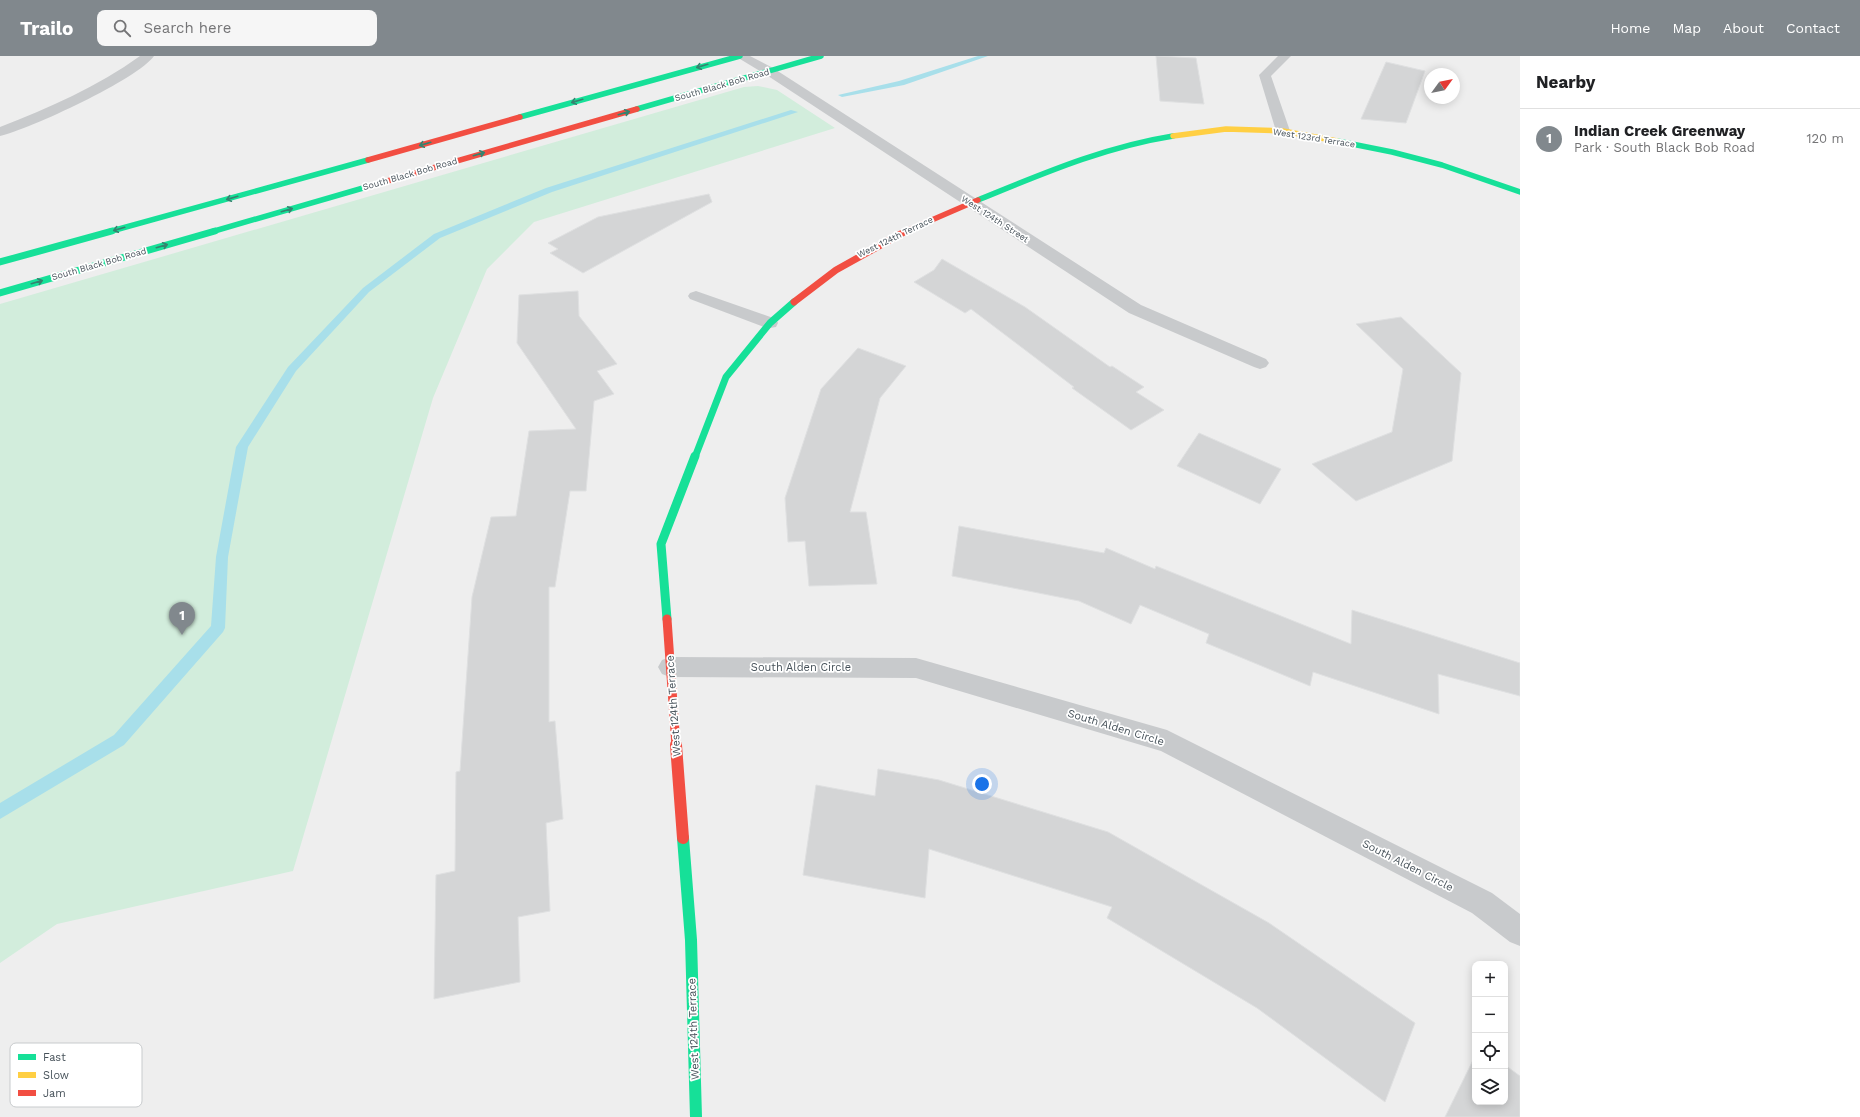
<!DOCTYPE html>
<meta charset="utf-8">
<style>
:root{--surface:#fff;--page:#f6f6f6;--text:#202124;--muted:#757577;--line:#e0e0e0;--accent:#81888d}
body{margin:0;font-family:"Work Sans",sans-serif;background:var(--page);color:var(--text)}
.controls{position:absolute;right:12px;bottom:12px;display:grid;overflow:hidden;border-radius:8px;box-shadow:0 2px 10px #0003}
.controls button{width:36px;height:36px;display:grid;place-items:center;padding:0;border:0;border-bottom:1px solid var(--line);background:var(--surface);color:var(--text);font:20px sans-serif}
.compass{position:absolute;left:1424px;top:12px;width:36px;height:36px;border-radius:50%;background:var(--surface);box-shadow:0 2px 10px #0003;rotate:57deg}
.you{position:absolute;left:982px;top:728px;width:14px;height:14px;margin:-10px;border:3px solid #fff;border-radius:50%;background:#1a73e8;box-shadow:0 0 0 6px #1a73e833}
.badge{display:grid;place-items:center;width:26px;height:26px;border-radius:50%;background:var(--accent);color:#fff;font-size:13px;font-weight:700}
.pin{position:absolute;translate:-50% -33px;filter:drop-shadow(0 1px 2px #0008)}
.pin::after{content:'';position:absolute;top:21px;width:14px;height:12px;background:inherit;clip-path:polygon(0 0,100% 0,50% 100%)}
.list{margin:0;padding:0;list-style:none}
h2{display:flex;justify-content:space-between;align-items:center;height:52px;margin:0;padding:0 16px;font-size:17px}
h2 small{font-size:13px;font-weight:400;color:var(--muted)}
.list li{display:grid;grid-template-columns:26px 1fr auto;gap:12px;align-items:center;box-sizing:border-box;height:60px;padding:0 16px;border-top:1px solid var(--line)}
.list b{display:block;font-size:15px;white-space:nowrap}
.list p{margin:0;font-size:13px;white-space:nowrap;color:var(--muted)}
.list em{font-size:13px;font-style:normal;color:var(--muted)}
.icon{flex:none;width:22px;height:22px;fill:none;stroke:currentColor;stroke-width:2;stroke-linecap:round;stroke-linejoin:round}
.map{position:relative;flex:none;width:1520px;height:1061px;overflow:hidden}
header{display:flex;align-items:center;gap:24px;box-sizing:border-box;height:56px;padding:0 20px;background:var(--accent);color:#fff}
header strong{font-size:19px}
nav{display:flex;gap:22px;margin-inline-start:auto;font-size:14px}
.search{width:280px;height:36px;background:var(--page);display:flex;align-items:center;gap:10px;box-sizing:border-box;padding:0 14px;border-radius:8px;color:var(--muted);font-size:15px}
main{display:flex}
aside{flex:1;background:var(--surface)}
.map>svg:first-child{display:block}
.green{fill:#d2eddc}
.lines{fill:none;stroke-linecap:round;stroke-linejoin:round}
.stream{fill:#a8dfea;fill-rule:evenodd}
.building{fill:#d4d5d6;stroke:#dfe0e1}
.street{fill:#c8cacc;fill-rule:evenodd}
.fast-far3{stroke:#16e098;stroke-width:5.5}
.fast-far2{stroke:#16e098;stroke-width:7}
.fast-far1{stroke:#16e098;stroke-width:9}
.fast{stroke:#16e098;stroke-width:12}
.slow{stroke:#ffcf43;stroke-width:5.5}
.jam-far3{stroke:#f24e42;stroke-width:5.5}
.jam-far2{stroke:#f24e42;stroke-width:7}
.jam-far1{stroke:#f24e42;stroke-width:9}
.jam{stroke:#f24e42;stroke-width:12}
.oneway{stroke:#35836f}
.labels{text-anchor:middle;stroke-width:3.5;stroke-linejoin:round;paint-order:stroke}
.far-street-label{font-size:9px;fill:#465159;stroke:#fff}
.street-label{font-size:11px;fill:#465159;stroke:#fff}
.key{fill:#fff;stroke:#c8cbcd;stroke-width:1}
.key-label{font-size:11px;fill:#465159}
</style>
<header>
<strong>Trailo</strong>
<div class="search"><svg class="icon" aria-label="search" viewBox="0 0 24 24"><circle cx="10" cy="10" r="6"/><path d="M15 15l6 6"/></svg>Search here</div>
<nav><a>Home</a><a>Map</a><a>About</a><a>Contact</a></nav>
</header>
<main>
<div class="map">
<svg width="1520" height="1061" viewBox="0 0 1520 1061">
<rect width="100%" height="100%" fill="#eee"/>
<!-- green -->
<path class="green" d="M 758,30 L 777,34 L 835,72 L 534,166 L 487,213 L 433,342 L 293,815 L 57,868 L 0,907 L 0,248 L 744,31 Z"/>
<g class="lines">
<!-- stream -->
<path class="stream" d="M 978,0 L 988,0 L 904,29 L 842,41 L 838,39 L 899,25 Z
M 791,54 L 798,56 L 552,136 L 440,182 L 369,236 L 296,315 L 248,391 L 228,501 L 225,572 L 223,576 L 124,689 L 0,763 L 0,747 L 114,679 L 211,570 L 216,501 L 236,391 L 288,311 L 363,232 L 434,178 L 546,132 Z"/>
</g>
<!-- building -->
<path class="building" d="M 1156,0 L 1196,2 L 1204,48 L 1160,45 Z
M 1386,6 L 1425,15 L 1406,67 L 1361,63 Z
M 709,138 L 712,146 L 583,217 L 550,197 L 558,193 L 548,187 L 598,161 Z
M 942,203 L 1025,251 L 1110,311 L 1112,310 L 1144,331 L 1136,336 L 1164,354 L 1131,374 L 1072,332 L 1074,331 L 971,253 L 965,257 L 914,226 L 934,214 Z
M 578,235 L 579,260 L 617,308 L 597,315 L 614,338 L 594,345 L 586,435 L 570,435 L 555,531 L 549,531 L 549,666 L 555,665 L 563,763 L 546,767 L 550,855 L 518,861 L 520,926 L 434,943 L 436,819 L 455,815 L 456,716 L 460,715 L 472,541 L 491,461 L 516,460 L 529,375 L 576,373 L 517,287 L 519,239 Z
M 1401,261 L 1461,317 L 1452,405 L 1356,445 L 1312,408 L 1392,376 L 1403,313 L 1356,268 Z
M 858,292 L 906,310 L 880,342 L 850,456 L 866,456 L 877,528 L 809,530 L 805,485 L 788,486 L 785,442 L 821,333 Z
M 1199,377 L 1281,413 L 1260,448 L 1177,410 Z
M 959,470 L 1104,497 L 1106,492 L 1155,513 L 1156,510 L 1351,588 L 1352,554 L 1520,607 L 1520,640 L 1438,618 L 1439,658 L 1313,616 L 1310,630 L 1206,587 L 1209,578 L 1140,549 L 1131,568 L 1079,545 L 952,520 Z
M 878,713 L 939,724 L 1108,776 L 1269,867 L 1415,967 L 1385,1046 L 1257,952 L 1107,862 L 1112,851 L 929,793 L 925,842 L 803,819 L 816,729 L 875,740 Z
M 1475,1000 L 1475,1046 L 1505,1046 L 1505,1009 L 1520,1020 L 1520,1061 L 1445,1061 Z"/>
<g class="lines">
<!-- street -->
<path class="street" d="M 140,0 L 154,0 C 138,23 30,73 0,80 L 0,71 C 49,52 97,31 140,0 Z
M 735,0 L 750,0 L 773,12 L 1141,249 L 1266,303 L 1269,307 L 1266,311 L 1260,313 L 1254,311 L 1129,257 L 765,18 Z
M 1278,0 L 1291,0 L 1271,20 L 1290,75 L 1288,78 L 1278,78 L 1276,75 L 1259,19 Z
M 696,235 L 776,263 L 778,267 L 776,271 L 770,272 L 764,271 L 690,243 L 688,240 L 690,237 Z
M 670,601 L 916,602 L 1167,674 L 1492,837 L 1520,858 L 1520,890 L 1510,886 L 1472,857 L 1161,695 L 916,622 L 670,621 L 662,618 L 658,611 L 662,604 Z"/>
<!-- fast-far3 -->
<path class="fast-far3" d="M 637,53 L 821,0
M 520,61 L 740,0
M 1337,85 L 1392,96 L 1442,109 L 1520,136
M 978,144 C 1042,118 1104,91 1173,80
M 108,176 L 368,104
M 211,176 L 370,130"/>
<!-- fast-far2 -->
<path class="fast-far2" d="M 0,206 L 112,175
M 0,237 L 215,175
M 695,401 L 726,321 L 770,267 L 794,246"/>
<!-- fast-far1 -->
<path class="fast-far1" d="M 667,563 L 661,488 L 695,400"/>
<!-- fast -->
<path class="fast" d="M 683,782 L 691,884 L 696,1061"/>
<!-- slow -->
<path class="slow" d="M 1173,80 L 1226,73 L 1283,75 L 1337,85"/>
<!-- jam-far3 -->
<path class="jam-far3" d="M 368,104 L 520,61
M 370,130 L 637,53
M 904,176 L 978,144"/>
<!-- jam-far2 -->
<path class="jam-far2" d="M 794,246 L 836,214 L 906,175"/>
<!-- jam-far1 -->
<path class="jam-far1" d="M 667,563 L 676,690"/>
<!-- jam -->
<path class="jam" d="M 676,689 L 683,782"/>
</g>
<!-- one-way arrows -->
<defs><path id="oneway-shaft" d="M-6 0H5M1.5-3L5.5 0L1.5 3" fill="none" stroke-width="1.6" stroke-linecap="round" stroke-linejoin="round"/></defs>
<g class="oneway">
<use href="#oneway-shaft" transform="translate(702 10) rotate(164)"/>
<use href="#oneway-shaft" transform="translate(577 45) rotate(164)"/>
<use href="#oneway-shaft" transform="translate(624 57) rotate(-16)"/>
<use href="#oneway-shaft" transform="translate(425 88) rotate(164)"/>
<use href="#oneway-shaft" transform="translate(479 98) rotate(-16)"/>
<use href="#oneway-shaft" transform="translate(232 142) rotate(164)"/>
<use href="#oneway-shaft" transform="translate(287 154) rotate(-16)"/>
<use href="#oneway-shaft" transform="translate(119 173) rotate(164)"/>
<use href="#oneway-shaft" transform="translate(162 190) rotate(-16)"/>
<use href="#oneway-shaft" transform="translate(37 226) rotate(-16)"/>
</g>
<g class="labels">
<!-- far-street labels -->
<g class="far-street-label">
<text transform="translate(722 29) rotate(-16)" y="3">South Black Bob Road</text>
<text transform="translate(1314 82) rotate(9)" y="3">West 123rd Terrace</text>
<text transform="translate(410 118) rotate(-16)" y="3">South Black Bob Road</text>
<text transform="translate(995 163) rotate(33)" y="3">West 124th Street</text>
<text transform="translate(895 181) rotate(-26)" y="3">West 124th Terrace</text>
<text transform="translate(99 208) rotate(-16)" y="3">South Black Bob Road</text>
</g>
<!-- street labels -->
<g class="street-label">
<text x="801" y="615">South Alden Circle</text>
<text transform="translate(673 650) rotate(-94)" y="4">West 124th Terrace</text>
<text transform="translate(1116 671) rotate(17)" y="4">South Alden Circle</text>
<text transform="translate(1408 809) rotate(27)" y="4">South Alden Circle</text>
<text transform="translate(693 973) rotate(-92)" y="4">West 124th Terrace</text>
</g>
</g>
<!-- legend -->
<rect x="10" y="987" width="132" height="64" rx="6" class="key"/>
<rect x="18" y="998" width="18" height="6" fill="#16e098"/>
<rect x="18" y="1016" width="18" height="6" fill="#ffcf43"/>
<rect x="18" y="1034" width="18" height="6" fill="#f24e42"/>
<g class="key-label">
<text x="43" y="1005">Fast</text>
<text x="43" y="1023">Slow</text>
<text x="43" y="1041">Jam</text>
</g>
</svg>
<div class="controls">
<button>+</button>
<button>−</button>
<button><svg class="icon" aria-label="locate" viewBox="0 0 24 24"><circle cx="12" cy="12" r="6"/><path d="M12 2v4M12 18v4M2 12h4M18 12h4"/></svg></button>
<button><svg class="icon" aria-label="layers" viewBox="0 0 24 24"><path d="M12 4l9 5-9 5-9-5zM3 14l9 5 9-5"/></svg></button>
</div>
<svg class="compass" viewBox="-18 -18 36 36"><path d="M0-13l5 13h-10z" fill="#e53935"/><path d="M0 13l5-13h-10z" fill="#757577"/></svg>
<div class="you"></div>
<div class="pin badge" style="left:182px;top:579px">1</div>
</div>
<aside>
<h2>Nearby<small></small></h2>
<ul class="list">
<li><span class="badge">1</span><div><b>Indian Creek Greenway</b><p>Park · South Black Bob Road</p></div><em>120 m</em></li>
</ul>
</aside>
</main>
